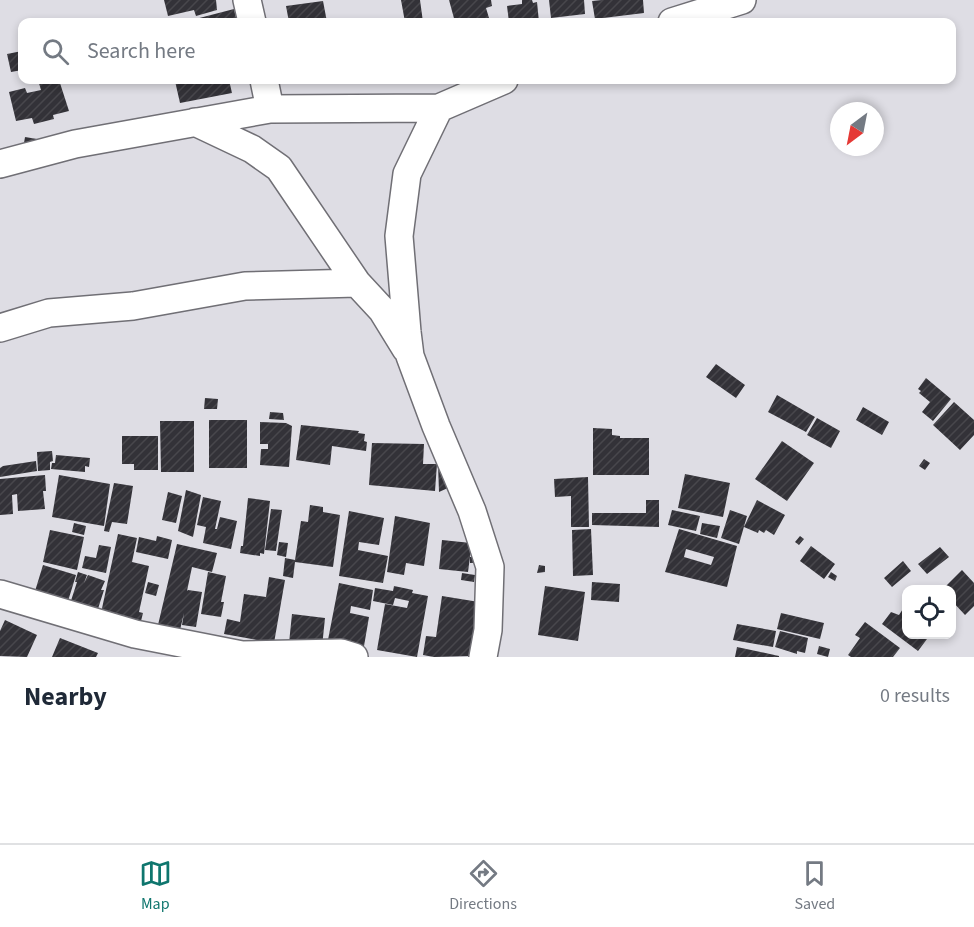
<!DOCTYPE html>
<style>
:root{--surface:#fff;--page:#f2f2f3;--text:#1f2937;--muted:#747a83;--line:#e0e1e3;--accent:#0f766e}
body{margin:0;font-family:"Source Sans 3",sans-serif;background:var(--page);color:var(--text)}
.controls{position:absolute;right:18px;bottom:18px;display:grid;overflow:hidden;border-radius:12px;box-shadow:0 3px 9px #0003}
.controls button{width:54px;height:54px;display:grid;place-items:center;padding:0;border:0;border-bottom:2px solid var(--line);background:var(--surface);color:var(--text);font:30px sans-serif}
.compass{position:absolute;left:830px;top:102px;width:54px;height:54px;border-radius:50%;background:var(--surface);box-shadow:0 3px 9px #0003;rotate:212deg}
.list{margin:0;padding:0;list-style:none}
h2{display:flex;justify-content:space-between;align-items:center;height:78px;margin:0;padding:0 24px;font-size:26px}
h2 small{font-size:20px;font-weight:400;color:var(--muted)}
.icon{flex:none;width:33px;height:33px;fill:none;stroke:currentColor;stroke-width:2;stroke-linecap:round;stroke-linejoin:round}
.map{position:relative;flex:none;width:974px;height:657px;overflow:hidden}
.search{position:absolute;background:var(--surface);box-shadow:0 3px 9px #0003;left:18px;right:18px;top:18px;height:66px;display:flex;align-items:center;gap:15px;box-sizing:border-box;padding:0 21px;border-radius:12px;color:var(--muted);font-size:22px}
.sheet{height:186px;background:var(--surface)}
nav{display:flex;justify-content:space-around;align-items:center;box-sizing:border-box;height:84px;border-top:2px solid var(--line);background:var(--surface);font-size:16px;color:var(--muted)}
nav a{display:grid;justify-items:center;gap:3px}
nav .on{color:var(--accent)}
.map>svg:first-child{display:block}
.building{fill:url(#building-hatch);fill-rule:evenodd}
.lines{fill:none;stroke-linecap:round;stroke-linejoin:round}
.minor-casing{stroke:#706f75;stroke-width:30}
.minor{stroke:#fff;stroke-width:27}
</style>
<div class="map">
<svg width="974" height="657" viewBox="0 0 974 657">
<defs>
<pattern id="building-hatch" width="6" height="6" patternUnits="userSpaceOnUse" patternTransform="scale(1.5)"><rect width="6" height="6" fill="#333238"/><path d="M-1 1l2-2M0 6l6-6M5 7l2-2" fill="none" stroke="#48474c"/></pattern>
</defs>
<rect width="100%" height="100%" fill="#dedde4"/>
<!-- building -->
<path class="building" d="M 164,0 L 216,0 L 217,10 L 196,16 L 194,10 L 168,16 Z
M 401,0 L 420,0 L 423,22 L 405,22 Z
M 449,0 L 491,0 L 492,6 L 486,8 L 489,18 L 470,22 L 455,22 Z
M 522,0 L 532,0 L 533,3 L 537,2 L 539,22 L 509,22 L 507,6 L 522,4 Z
M 549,0 L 584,0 L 585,14 L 551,18 Z
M 602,0 L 643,0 L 644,13 L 595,19 L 592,1 Z
M 323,1 L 327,22 L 289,22 L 286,6 Z
M 234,9 L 237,22 L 184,22 Z
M 22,51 L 22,70 L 11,72 L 7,54 Z
M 38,80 L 59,80 L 69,111 L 53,115 L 54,119 L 34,124 L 32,118 L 16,121 L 9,92 L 25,88 L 27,93 L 41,90 Z
M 183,80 L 229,80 L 232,93 L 180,103 L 175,81 Z
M 25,137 L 43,140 L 42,146 L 24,143 Z
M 716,364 L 745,385 L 736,398 L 706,377 Z
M 926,378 L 951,399 L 933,421 L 922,412 L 930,402 L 919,393 L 921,391 L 918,389 Z
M 777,395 L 815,417 L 806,432 L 768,412 Z
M 205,398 L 218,399 L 217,409 L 204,409 Z
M 954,402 L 974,420 L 974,435 L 960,450 L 933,425 Z
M 863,407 L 889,422 L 882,435 L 856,420 Z
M 270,412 L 283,413 L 284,420 L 269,419 Z
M 817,418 L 840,431 L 831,448 L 807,435 Z
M 209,420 L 247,420 L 247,468 L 209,468 Z
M 160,421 L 194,421 L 194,472 L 161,472 Z
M 260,422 L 286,423 L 292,426 L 289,467 L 260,465 L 261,449 L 268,449 L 268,444 L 260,444 Z
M 301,425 L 359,431 L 358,433 L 365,434 L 364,441 L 367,442 L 366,451 L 332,446 L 330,465 L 296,460 Z
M 593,428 L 612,429 L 612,435 L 620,436 L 620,438 L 649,438 L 649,475 L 593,475 Z
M 122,436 L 158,436 L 158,470 L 134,470 L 134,464 L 122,464 Z
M 782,441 L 814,463 L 787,501 L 755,479 Z
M 372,443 L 424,444 L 423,464 L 437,464 L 435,491 L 369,485 Z
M 52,451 L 53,461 L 50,462 L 50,470 L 38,471 L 37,452 Z
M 56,455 L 90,458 L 89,467 L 85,466 L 85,472 L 51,469 L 52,463 L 55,463 Z
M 924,459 L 930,463 L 925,470 L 919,466 Z
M 36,461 L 37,471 L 0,477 L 0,468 L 3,466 Z
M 438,464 L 450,487 L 439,492 Z
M 685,474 L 730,483 L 723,517 L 678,508 Z
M 45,475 L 46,491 L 43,491 L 45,509 L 18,511 L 17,494 L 12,495 L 13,514 L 0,515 L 0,479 Z
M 59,475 L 110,484 L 104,526 L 52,517 Z
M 588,477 L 589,527 L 571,527 L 571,496 L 555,497 L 554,479 Z
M 114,483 L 133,486 L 127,524 L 112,522 L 109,532 L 104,531 Z
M 186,490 L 201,495 L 193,537 L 178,531 Z
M 168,492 L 182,496 L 176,523 L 162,520 Z
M 203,497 L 221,501 L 215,529 L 217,529 L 220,517 L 237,521 L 231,549 L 203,543 L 206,527 L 197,525 Z
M 248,498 L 270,501 L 264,554 L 260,553 L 260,556 L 240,553 L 241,546 L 243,546 Z
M 646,500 L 659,500 L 659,527 L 592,525 L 592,513 L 646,513 Z
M 757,500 L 785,515 L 774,535 L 766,530 L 764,533 L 759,530 L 758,533 L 744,527 Z
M 310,505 L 323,507 L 323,512 L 340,515 L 333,567 L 295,562 L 293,578 L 283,576 L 285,558 L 295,560 L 301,521 L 308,522 Z
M 271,509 L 282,510 L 276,551 L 265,550 Z
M 672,510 L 700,516 L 696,531 L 668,525 Z
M 730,510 L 747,516 L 739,544 L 721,538 Z
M 349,511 L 384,518 L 379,545 L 359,542 L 358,550 L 388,556 L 383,583 L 339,576 Z
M 395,516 L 430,523 L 424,566 L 406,563 L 404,575 L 387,572 Z
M 74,523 L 86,526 L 84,535 L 72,532 Z
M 702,523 L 720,526 L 717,538 L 700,534 Z
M 591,529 L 593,575 L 573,576 L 572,530 Z
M 679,529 L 737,546 L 727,587 L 665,572 ZM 686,549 L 714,557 L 711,565 L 684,557 Z
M 50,530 L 84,537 L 77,570 L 43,562 Z
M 118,534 L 137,538 L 132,562 L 149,566 L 139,612 L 143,613 L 141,621 L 136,620 L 134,625 L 101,613 Z
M 157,536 L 172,540 L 168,559 L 136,552 L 139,537 L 156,541 Z
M 800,536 L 804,539 L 799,545 L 795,542 Z
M 442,540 L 471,543 L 470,557 L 476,557 L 476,563 L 470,563 L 470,557 L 468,572 L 439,569 Z
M 279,542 L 288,543 L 286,557 L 277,555 Z
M 177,544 L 217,553 L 212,572 L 192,567 L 187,591 L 188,590 L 202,592 L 196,627 L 182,625 L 184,613 L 180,630 L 158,625 Z
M 99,545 L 111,547 L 106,573 L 82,568 L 85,556 L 96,558 Z
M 811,546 L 835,564 L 824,579 L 800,561 Z
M 940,547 L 949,557 L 927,574 L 918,564 Z
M 903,561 L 911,571 L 892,587 L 884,578 Z
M 43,565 L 76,575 L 65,611 L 32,601 Z
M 539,565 L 545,566 L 545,572 L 537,573 Z
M 962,570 L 974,583 L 974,606 L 965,615 L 952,601 L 952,590 L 942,590 Z
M 78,572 L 87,575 L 84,583 L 88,575 L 105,581 L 101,590 L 104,590 L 96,615 L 68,610 L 77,582 L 75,582 Z
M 208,572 L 226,576 L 221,602 L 224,602 L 221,617 L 201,614 Z
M 831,572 L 837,576 L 835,581 L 828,577 Z
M 462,573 L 475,575 L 474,582 L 461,580 Z
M 269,577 L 285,580 L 274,643 L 224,634 L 227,619 L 240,622 L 244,594 L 266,597 Z
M 148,582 L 159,585 L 156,596 L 145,593 Z
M 592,582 L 620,584 L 619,602 L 591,600 Z
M 339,583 L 373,590 L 370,610 L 351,606 L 350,613 L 369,617 L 363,652 L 327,645 Z
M 394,586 L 413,590 L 412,593 L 428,596 L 417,657 L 377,650 L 385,604 L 407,608 L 409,601 L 395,598 L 393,605 L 373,601 L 375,588 L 393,591 Z
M 545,586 L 585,592 L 578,641 L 538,635 Z
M 442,596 L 479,602 L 471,656 L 434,657 L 423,655 L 426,636 L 436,637 Z
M 906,604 L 906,634 L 921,634 L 927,639 L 918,651 L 882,624 L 891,612 L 899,615 Z
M 781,613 L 824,623 L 820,639 L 777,629 Z
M 292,614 L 325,618 L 322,647 L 289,643 Z
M 5,620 L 37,635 L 27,657 L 0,656 L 0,631 Z
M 865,622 L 900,648 L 893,657 L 851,657 L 848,655 L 860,638 L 855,635 Z
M 737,624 L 776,631 L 773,647 L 733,640 Z
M 780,631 L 808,638 L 805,653 L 797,651 L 797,654 L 775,647 Z
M 60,638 L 98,653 L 96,657 L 52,657 Z
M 819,646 L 830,649 L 828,657 L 817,654 Z
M 737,647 L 779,656 L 779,657 L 735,657 Z"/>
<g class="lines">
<defs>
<path id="minor" d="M 247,0 L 252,22
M 672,22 L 742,0
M 264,80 L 270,109
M 439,108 L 407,174 L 399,236 L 407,332 L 410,356 L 436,426 L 472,511 L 490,567 L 488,630 L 483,657
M 195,122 L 252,149 L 279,168 L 357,283 L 382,310 L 406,349
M 0,164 L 75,144 L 270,109 L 439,108 L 504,80
M 0,328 L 49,313 L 133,306 L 245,286 L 357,283
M 0,594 L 135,634 L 242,655 L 341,653 L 354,657"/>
</defs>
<!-- minor casing -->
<use href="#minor" class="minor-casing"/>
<!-- minor -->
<use href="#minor" class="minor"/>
</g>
</svg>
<div class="controls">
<button><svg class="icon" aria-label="locate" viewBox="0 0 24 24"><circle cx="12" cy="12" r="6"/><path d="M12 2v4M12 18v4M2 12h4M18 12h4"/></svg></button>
</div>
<svg class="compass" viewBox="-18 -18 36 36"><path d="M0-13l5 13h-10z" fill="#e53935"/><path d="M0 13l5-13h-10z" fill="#747a83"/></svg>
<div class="search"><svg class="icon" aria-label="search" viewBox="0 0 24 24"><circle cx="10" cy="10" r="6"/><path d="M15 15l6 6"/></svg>Search here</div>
</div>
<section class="sheet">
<h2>Nearby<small>0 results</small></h2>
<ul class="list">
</ul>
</section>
<nav>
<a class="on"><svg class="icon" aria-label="map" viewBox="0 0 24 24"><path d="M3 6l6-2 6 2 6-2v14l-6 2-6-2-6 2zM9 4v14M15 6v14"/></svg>Map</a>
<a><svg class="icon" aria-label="directions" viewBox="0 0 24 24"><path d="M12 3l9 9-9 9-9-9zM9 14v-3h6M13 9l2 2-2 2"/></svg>Directions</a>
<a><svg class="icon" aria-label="saved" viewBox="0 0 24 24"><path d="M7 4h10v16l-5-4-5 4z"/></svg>Saved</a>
</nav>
